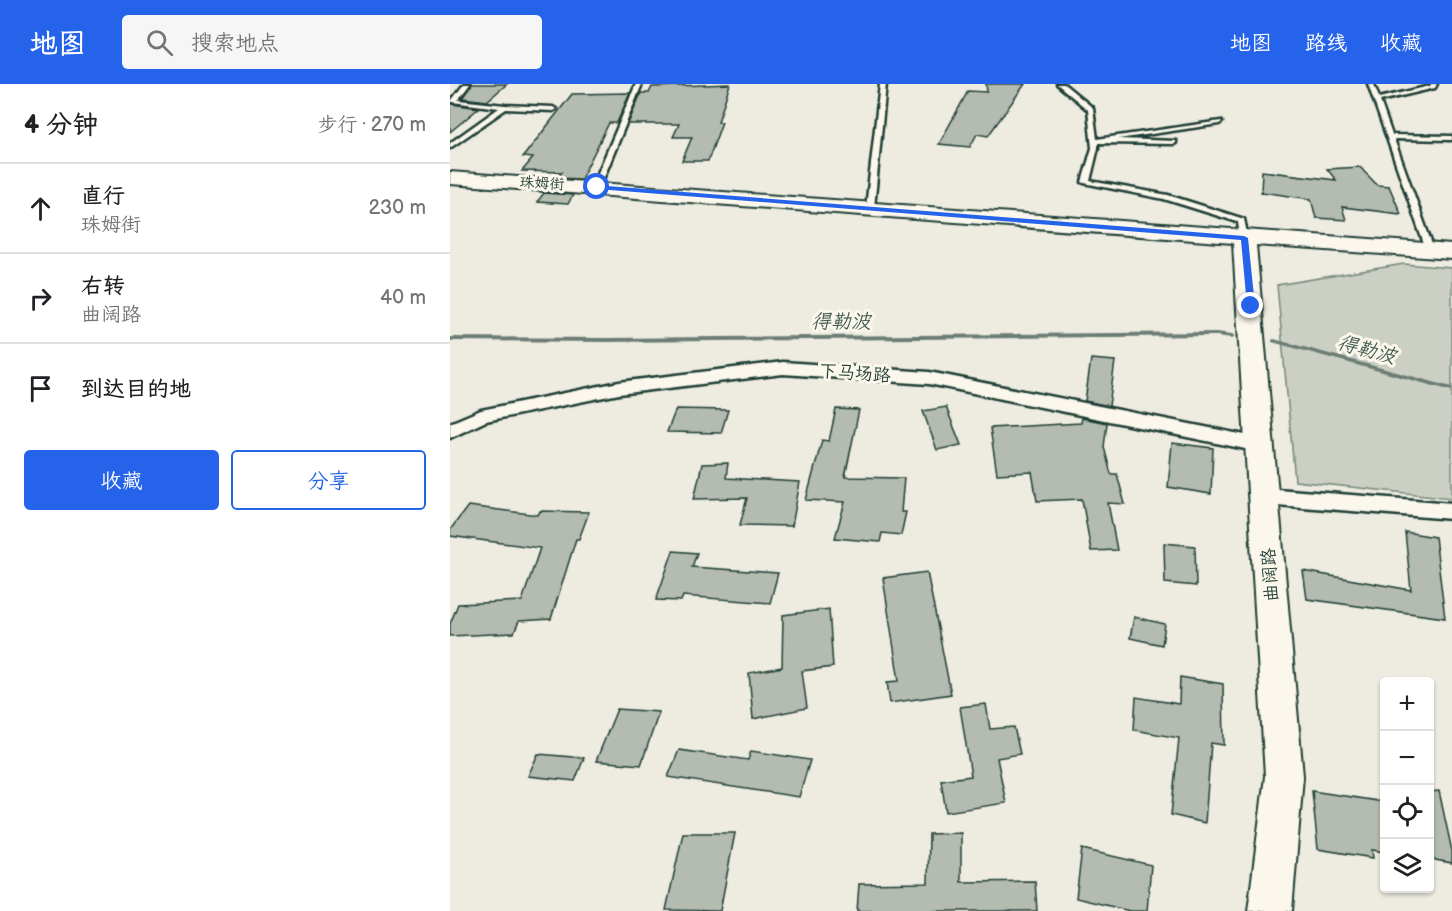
<!DOCTYPE html>
<html lang="zh">
<meta charset="utf-8">
<style>
:root{--surface:#fff;--page:#f6f6f6;--text:#202124;--muted:#757577;--line:#e0e0e0;--accent:#2563eb}
body{margin:0;font-family:"Balsamiq Sans","LXGW WenKai TC",sans-serif;background:var(--page);color:var(--text)}
.controls{position:absolute;right:18px;bottom:18px;display:grid;overflow:hidden;border-radius:6px;box-shadow:0 2px 4px #0004}
.controls button{width:54px;height:54px;display:grid;place-items:center;padding:0;border:0;border-bottom:2px solid var(--line);background:var(--surface);color:var(--text);font:30px sans-serif}
.stop{position:absolute;width:18px;height:18px;margin:-14px;border:4px solid #2563eb;border-radius:50%;background:#fff}
.stop.end{background:#2563eb;border-color:#fff;box-shadow:0 2px 6px #0008}
.list{margin:0;padding:0;list-style:none}
h2{display:flex;justify-content:space-between;align-items:center;height:78px;margin:0;padding:0 24px;font-size:26px}
h2 small{font-size:20px;font-weight:400;color:var(--muted)}
.list li{display:grid;grid-template-columns:39px 1fr auto;gap:18px;align-items:center;box-sizing:border-box;height:90px;padding:0 24px;border-top:2px solid var(--line)}
.list b{display:block;font-size:22px;white-space:nowrap}
.list p{margin:0;font-size:20px;white-space:nowrap;color:var(--muted)}
.list em{font-size:20px;font-style:normal;color:var(--muted)}
.actions{display:flex;gap:12px;padding:18px 24px}
.actions a{flex:1;padding:14px 0;border:2px solid var(--accent);border-radius:6px;text-align:center;font-size:21px;color:var(--accent)}
.actions .main{background:var(--accent);color:#fff}
.icon{flex:none;width:33px;height:33px;fill:none;stroke:currentColor;stroke-width:2;stroke-linecap:round;stroke-linejoin:round}
.map{position:relative;flex:none;width:1002px;height:827px;overflow:hidden}
header{display:flex;align-items:center;gap:36px;box-sizing:border-box;height:84px;padding:0 30px;background:var(--accent);color:#fff}
header strong{font-size:28px}
nav{display:flex;gap:33px;margin-inline-start:auto;font-size:21px}
.search{width:420px;height:54px;background:var(--page);display:flex;align-items:center;gap:15px;box-sizing:border-box;padding:0 21px;border-radius:6px;color:var(--muted);font-size:22px}
main{display:flex}
aside{flex:1;background:var(--surface)}
.map>svg:first-child{display:block}
.green{fill:#cbcfc4;stroke:#75867c;stroke-width:1.5}
.lines{fill:none;stroke-linecap:round;stroke-linejoin:round}
.stream{fill:#6c7d74;fill-rule:evenodd}
.building{fill:#b4bbb0;stroke:#1f3d34;stroke-width:1.5}
.lane-casing{stroke:#1f3d34;stroke-width:5}
.street-casing{stroke:#1f3d34;stroke-width:5}
.secondary-casing{stroke:#1f3d34;stroke-width:4}
.lane{fill:#fbf7ec;fill-rule:evenodd}
.street{fill:#fbf7ec;fill-rule:evenodd}
.secondary{fill:#fbf7ec;fill-rule:evenodd}
.route{fill:#2563eb}
.labels{text-anchor:middle;stroke-width:6;stroke-linejoin:round;paint-order:stroke}
.far-street-label{font-size:15px;fill:#1f3d34;stroke:#fbf7ec}
.street-label{font-size:18px;fill:#1f3d34;stroke:#fbf7ec}
.water-label{font-size:20px;font-style:italic;fill:#455d54;stroke:#fbf7ec}
</style>
<header>
<strong>地图</strong>
<div class="search"><svg class="icon" aria-label="search" viewBox="0 0 24 24"><circle cx="10" cy="10" r="6"/><path d="M15 15l6 6"/></svg>搜索地点</div>
<nav><a>地图</a><a>路线</a><a>收藏</a></nav>
</header>
<main>
<aside>
<h2>4 分钟<small>步行 · 270 m</small></h2>
<ul class="list">
<li><svg class="icon" aria-label="ahead" viewBox="0 0 24 24"><path d="M12 20V5M6 11l6-6 6 6"/></svg><div><b>直行</b><p>珠姆街</p></div><em>230 m</em></li>
<li><svg class="icon" aria-label="right" viewBox="0 0 24 24"><path d="M7 20v-9h11M14 6l5 5-5 5"/></svg><div><b>右转</b><p>曲阔路</p></div><em>40 m</em></li>
<li><svg class="icon" aria-label="arrive" viewBox="0 0 24 24"><path d="M6 21V4h12l-3 4 3 4H6"/></svg><div><b>到达目的地</b></div></li>
</ul>
<div class="actions"><a class="main">收藏</a><a>分享</a></div>
</aside>
<div class="map">
<svg width="1002" height="827" viewBox="0 0 1002 827">
<rect width="100%" height="100%" fill="#eeece1"/>
<filter id="ink" filterUnits="userSpaceOnUse"><feTurbulence type="fractalNoise" baseFrequency=".0167" numOctaves="2"/><feDisplacementMap in="SourceGraphic" scale="12" xChannelSelector="R" yChannelSelector="G"/><feConvolveMatrix kernelMatrix="1 2 1 2 8 2 1 2 1" color-interpolation-filters="sRGB"/></filter>
<g filter="url(#ink)">
<!-- green -->
<path class="green" d="M 954,180 L 1002,184 L 1002,414 L 845,397 L 827,201 Z"/>
<g class="lines">
<!-- stream -->
<path class="stream" d="M 767,248 L 782,250 L 785,252 L 782,254 L 767,252 L 157,258 L 0,257 L 0,253 L 157,254 Z
M 824,255 L 1002,303 L 1002,307 L 822,258 L 822,256 Z"/>
</g>
<!-- building -->
<path class="building" d="M 22,0 L 57,0 L 37,17 L 12,14 Z
M 280,0 L 268,38 L 272,38 L 258,77 L 232,77 L 242,53 L 223,53 L 229,40 L 178,40 L 191,9 L 199,9 L 202,3 Z
M 536,0 L 575,0 L 538,52 L 527,50 L 520,63 L 489,60 L 518,7 L 537,8 Z
M 180,9 L 167,39 L 159,39 L 131,95 L 107,94 L 112,88 L 72,87 L 83,74 L 73,73 L 122,10 Z
M 0,19 L 2,20 L 29,24 L 0,48 Z
M 910,83 L 927,101 L 939,102 L 951,130 L 892,123 L 896,136 L 866,134 L 861,115 L 811,108 L 812,87 L 886,96 L 877,85 Z
M 94,109 L 123,111 L 118,120 L 87,118 Z
M 641,275 L 665,277 L 659,322 L 635,317 Z
M 496,323 L 511,361 L 487,366 L 473,327 Z
M 226,325 L 278,326 L 271,349 L 217,348 Z
M 386,325 L 409,326 L 395,393 L 454,394 L 451,428 L 456,428 L 451,451 L 432,449 L 430,458 L 385,454 L 395,418 L 356,416 L 372,356 L 379,357 Z
M 632,334 L 657,339 L 654,363 L 661,390 L 667,390 L 675,420 L 658,419 L 667,466 L 641,467 L 632,415 L 587,417 L 582,388 L 547,390 L 540,344 L 631,339 Z
M 722,359 L 763,364 L 761,410 L 718,403 Z
M 278,379 L 276,394 L 350,398 L 342,442 L 290,441 L 297,414 L 244,415 L 252,380 Z
M 18,422 L 88,431 L 90,427 L 139,428 L 129,455 L 126,455 L 101,535 L 69,537 L 64,549 L 0,552 L 0,540 L 8,520 L 72,517 L 90,464 L 0,452 L 0,446 Z
M 955,448 L 985,453 L 995,534 L 857,515 L 853,487 L 961,506 Z
M 714,459 L 745,462 L 746,502 L 715,499 Z
M 223,467 L 247,469 L 242,483 L 328,489 L 320,519 L 233,512 L 231,517 L 206,516 Z
M 477,488 L 501,610 L 440,619 L 437,598 L 449,597 L 433,494 Z
M 379,525 L 383,583 L 352,587 L 357,624 L 303,635 L 299,589 L 332,583 L 333,531 Z
M 684,533 L 715,540 L 712,561 L 680,554 Z
M 730,593 L 773,600 L 774,661 L 761,659 L 755,739 L 721,731 L 729,654 L 684,646 L 686,613 L 729,620 Z
M 536,620 L 540,645 L 564,643 L 570,670 L 547,674 L 556,719 L 496,728 L 491,696 L 521,692 L 510,623 Z
M 167,625 L 209,628 L 191,681 L 146,677 Z
M 229,666 L 298,676 L 301,667 L 360,676 L 349,713 L 218,693 Z
M 88,670 L 134,674 L 125,697 L 78,692 Z
M 862,707 L 934,718 L 934,768 L 922,766 L 923,774 L 868,765 Z
M 989,707 L 1002,767 L 1002,779 L 980,775 L 980,708 Z
M 233,749 L 285,749 L 270,827 L 216,826 Z
M 511,749 L 511,798 L 585,797 L 587,827 L 407,827 L 409,800 L 478,799 L 479,750 Z
M 632,765 L 701,781 L 697,827 L 680,827 L 626,814 Z"/>
<g class="lines">
<defs>
<path id="lane" d="M 14,0 L 20,0 L 8,16 L 55,21 L 103,23 L 106,25 L 103,27 L 56,25 L 0,64 L 0,59 L 49,24 L 2,18 L 1,17 Z
M 186,0 L 192,0 L 150,103 L 144,104 L 142,103 Z
M 430,0 L 436,0 L 424,124 L 420,126 L 416,124 Z
M 607,0 L 614,0 L 643,24 L 647,55 L 771,37 L 772,38 L 769,40 L 668,55 L 726,57 L 726,59 L 724,60 L 648,59 L 648,64 L 640,97 L 718,111 L 794,135 L 798,154 L 797,156 L 790,154 L 788,138 L 714,115 L 634,99 L 632,98 L 642,64 L 638,26 Z
M 918,0 L 924,0 L 929,14 L 980,2 L 981,0 L 987,0 L 985,4 L 930,17 L 942,51 L 1002,52 L 1002,56 L 944,55 L 984,166 L 983,168 L 980,168 L 976,166 Z"/>
<path id="street" d="M 333,278 L 479,288 L 810,354 L 817,356 L 820,361 L 817,366 L 810,368 L 479,300 L 333,290 L 169,310 L 36,337 L 0,354 L 0,339 L 31,326 L 169,298 Z
M 814,404 L 1002,419 L 1002,435 L 814,420 L 807,417 L 804,412 L 807,407 Z"/>
<path id="secondary" d="M 0,88 L 1002,161 L 1002,175 L 806,161 L 853,692 L 842,827 L 798,827 L 815,692 L 783,159 L 0,100 Z"/>
</defs>
<!-- lane casing -->
<use href="#lane" class="lane-casing"/>
<!-- street casing -->
<use href="#street" class="street-casing"/>
<!-- secondary casing -->
<use href="#secondary" class="secondary-casing"/>
<!-- lane -->
<use href="#lane" class="lane"/>
<!-- street -->
<use href="#street" class="street"/>
<!-- secondary -->
<use href="#secondary" class="secondary"/>
</g>
</g>
<!-- route -->
<path class="route" d="M 144,101 L 794,152 L 798,154 L 805,222 L 801,224 L 797,222 L 791,156 L 147,105 Z"/>
<g class="labels">
<!-- far-street labels -->
<g class="far-street-label">
<text transform="translate(92 99) rotate(3)" y="5">珠姆街</text>
</g>
<!-- street labels -->
<g class="street-label">
<text transform="translate(405 289) rotate(4)" y="6">下马场路</text>
<text transform="translate(820 491) rotate(-94)" y="6">曲阔路</text>
</g>
<!-- water labels -->
<g class="water-label">
<text x="391" y="244">得勒波</text>
<text transform="translate(917 265) rotate(15)" y="7">得勒波</text>
</g>
</g>
</svg>
<div class="controls">
<button>+</button>
<button>−</button>
<button><svg class="icon" aria-label="locate" viewBox="0 0 24 24"><circle cx="12" cy="12" r="6"/><path d="M12 2v4M12 18v4M2 12h4M18 12h4"/></svg></button>
<button><svg class="icon" aria-label="layers" viewBox="0 0 24 24"><path d="M12 4l9 5-9 5-9-5zM3 14l9 5 9-5"/></svg></button>
</div>
<div class="stop" style="left:147px;top:103px"></div>
<div class="stop end" style="left:801px;top:222px"></div>
</div>
</main>
